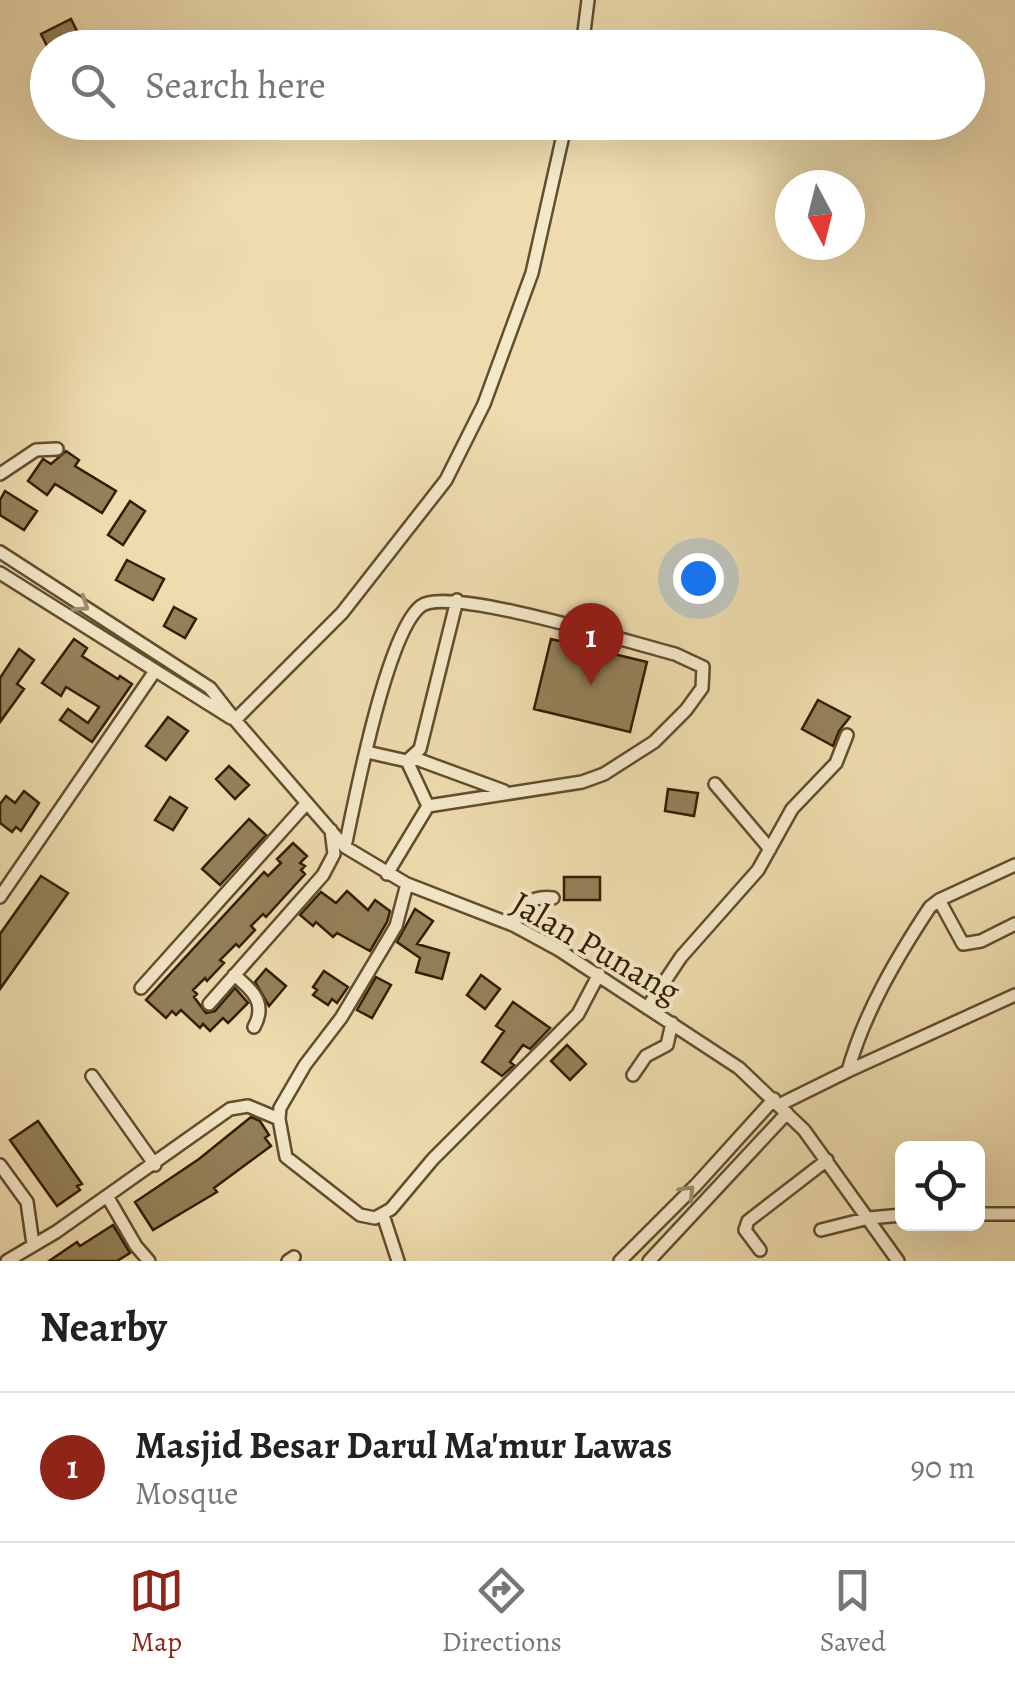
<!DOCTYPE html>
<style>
:root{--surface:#fff;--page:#f2f2f2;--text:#222;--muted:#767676;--line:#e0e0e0;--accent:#8f2418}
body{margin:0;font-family:Alegreya,serif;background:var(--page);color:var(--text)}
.controls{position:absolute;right:30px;bottom:30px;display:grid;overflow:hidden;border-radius:15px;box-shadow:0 10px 40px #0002}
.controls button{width:90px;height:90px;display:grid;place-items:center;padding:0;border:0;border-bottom:2px solid var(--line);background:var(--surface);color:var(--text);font:50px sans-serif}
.compass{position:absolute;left:775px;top:170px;width:90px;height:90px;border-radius:50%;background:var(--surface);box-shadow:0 10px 40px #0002;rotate:173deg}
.you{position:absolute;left:698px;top:578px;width:35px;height:35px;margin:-25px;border:8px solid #fff;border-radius:50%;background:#1a73e8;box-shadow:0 0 0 15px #1a73e833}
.badge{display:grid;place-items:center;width:65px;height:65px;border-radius:50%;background:var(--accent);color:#fff;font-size:32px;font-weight:700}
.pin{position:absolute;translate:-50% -82px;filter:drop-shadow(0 2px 5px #0008)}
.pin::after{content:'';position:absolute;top:52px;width:35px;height:30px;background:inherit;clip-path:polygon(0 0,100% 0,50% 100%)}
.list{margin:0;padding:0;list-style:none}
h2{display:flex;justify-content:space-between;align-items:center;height:130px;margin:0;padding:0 40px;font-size:42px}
h2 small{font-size:32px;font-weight:400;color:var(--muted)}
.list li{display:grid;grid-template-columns:65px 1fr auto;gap:30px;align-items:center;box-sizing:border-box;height:150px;padding:0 40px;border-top:2px solid var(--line)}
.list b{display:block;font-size:38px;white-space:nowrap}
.list p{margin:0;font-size:32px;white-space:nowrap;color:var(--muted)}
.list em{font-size:32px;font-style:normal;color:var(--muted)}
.icon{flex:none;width:55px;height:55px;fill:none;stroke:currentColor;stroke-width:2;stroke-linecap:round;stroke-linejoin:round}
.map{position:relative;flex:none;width:1015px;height:1261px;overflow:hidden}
.search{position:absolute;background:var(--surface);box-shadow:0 10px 40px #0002;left:30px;right:30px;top:30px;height:110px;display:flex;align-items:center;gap:25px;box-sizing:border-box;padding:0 35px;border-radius:55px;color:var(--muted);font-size:38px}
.sheet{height:280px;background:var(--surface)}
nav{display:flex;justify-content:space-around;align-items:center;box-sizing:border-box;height:140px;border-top:2px solid var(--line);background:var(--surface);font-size:28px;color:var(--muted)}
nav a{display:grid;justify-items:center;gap:5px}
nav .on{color:var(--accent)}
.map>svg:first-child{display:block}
.building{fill:#94815a;stroke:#331e00;stroke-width:2.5}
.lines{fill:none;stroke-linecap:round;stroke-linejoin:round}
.minor-casing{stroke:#624e2c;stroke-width:16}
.minor{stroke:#f4e8ca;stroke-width:11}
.oneway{stroke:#9d8d6f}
.labels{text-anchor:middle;stroke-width:8;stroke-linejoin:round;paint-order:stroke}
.street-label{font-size:35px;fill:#331e00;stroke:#f4e8ca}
</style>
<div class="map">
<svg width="1015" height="1261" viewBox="0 0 1015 1261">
<rect width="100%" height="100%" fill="#eedcae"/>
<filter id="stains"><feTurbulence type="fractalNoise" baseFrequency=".002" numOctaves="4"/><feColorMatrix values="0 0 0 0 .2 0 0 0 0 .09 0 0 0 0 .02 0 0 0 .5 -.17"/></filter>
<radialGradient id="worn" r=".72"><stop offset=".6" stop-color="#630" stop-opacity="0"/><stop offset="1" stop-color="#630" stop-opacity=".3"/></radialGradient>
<!-- building -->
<path class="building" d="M 71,19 L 80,37 L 60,48 L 48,48 L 41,34 Z
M 66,451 L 79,460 L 75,466 L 116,491 L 102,513 L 55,484 L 47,495 L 28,481 L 43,459 L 51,464 Z
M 5,491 L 37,511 L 24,530 L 0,515 L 0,500 Z
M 130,501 L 145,511 L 123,545 L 108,535 Z
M 127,560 L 164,579 L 153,600 L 116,580 Z
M 174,607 L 196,619 L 185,638 L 164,626 Z
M 74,639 L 87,648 L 82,656 L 118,679 L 120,676 L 132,684 L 92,742 L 60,720 L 68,709 L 88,723 L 99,707 L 66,687 L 61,696 L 42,683 Z
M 551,639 L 647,662 L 630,732 L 534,709 Z
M 19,649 L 34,660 L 17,684 L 24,689 L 0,722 L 0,678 Z
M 818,700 L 850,717 L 839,731 L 833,746 L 802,729 Z
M 168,717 L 188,731 L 166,760 L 146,746 Z
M 229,766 L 249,785 L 235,799 L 216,779 Z
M 668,789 L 698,793 L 694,816 L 665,811 Z
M 24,791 L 39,803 L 21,831 L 16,827 L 12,832 L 0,823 L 0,804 L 6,796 L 15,803 Z
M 170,797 L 187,808 L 173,830 L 155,820 Z
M 249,819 L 266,835 L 220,885 L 202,869 Z
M 293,843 L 307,856 L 300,863 L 305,866 L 301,870 L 305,874 L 266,917 L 263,914 L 251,926 L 255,930 L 239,947 L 236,944 L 220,960 L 224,963 L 207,981 L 205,978 L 193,990 L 197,994 L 194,997 L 206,1013 L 215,1011 L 235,988 L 248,1003 L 228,1023 L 223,1018 L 210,1031 L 203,1024 L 200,1028 L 181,1010 L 176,1015 L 172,1011 L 166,1018 L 146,1000 L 264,872 L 268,876 L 281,863 L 277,859 Z
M 41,876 L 68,893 L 0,989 L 0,934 Z
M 564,877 L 600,877 L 600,900 L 564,900 Z
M 347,891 L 368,910 L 375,900 L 390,911 L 387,922 L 370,951 L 337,933 L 333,937 L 316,922 L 313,926 L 300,915 L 321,892 L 336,903 Z
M 415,909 L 433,921 L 417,944 L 449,953 L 442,979 L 416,972 L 420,958 L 397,942 Z
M 266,969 L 286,986 L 269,1006 L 255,982 Z
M 324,971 L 348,987 L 337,1003 L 332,999 L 328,1005 L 313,995 L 317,990 L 313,987 Z
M 481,975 L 500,989 L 485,1009 L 467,995 Z
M 376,977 L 391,985 L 372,1018 L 357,1010 Z
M 513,1002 L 550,1028 L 530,1049 L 523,1045 L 510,1062 L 514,1065 L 502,1076 L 482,1062 L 504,1031 L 496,1026 Z
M 567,1045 L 586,1064 L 570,1080 L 551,1061 Z
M 251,1117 L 260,1121 L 269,1135 L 265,1138 L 271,1146 L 214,1188 L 217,1192 L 153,1230 L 135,1202 L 199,1159 Z
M 38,1121 L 82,1184 L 77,1186 L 80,1190 L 57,1206 L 10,1140 Z
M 113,1225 L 130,1253 L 117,1261 L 49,1261 L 77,1242 L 80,1246 Z"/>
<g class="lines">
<defs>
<path id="minor" d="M 582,48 L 588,0
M 0,474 L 36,450 L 57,449
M 0,552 L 210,688 L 235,720 L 345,847 L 407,884 L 513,925 L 559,950 L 739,1068 L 804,1130 L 898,1261
M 0,573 L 231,718
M 235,720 L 342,613 L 446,480 L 484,404 L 532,273 L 566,122
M 367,752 L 407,761 L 420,749 L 457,600
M 414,758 L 504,791
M 407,761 L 428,806
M 715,784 L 770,849
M 345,847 C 355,799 387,632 421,606 C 448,585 635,644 675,654 L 703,667 L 702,688 L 686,710 L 654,742 L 604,774 L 582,782 L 428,806 L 387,874
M 407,884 L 396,926 L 341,1018 L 305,1065 L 280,1108 L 279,1119 L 286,1157 L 360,1215 L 375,1218 L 391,1209 L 433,1159 L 578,1014 L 599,974
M 0,897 L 155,671
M 939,900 L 963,944 L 981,941 L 1015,924
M 513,925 C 521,906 531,895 553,898
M 234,975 C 253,990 267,1004 254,1027
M 141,988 L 306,804
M 209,1004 L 323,875 L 334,854 L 331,830
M 647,1008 L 681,957 L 758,870 L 792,809 L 836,763 L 847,735
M 848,1071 L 1015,995
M 633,1075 L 646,1056 L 667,1045 L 672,1023
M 92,1076 L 155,1165
M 779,1105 L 848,1071 C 864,1013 897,957 930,907 L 939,900 L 1015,865
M 0,1165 L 27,1202 L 33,1244
M 107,1196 L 136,1246 L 149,1261
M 978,1214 L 1015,1214
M 383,1215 L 398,1261
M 821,1230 L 869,1218 L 902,1215
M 760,1250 L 745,1230 L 748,1221 L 827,1160
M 7,1261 L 56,1232 L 230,1109 L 248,1106 L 279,1119
M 288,1261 L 294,1257
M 620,1261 L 696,1185 L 774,1099
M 649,1261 L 787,1113"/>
</defs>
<!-- minor casing -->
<use href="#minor" class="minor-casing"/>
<!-- minor -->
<use href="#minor" class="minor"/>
</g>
<!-- one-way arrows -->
<defs><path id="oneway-chevron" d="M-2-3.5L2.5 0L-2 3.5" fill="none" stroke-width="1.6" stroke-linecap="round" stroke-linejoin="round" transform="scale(2.5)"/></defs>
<g class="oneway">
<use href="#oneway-chevron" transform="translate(82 605) rotate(34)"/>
<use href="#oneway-chevron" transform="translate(688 1192) rotate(-46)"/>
</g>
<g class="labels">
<!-- street labels -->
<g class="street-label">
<text transform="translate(596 947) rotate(30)" y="12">Jalan Punang</text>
</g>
</g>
<rect width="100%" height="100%" filter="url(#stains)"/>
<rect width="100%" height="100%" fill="url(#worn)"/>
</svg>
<div class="controls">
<button><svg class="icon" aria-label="locate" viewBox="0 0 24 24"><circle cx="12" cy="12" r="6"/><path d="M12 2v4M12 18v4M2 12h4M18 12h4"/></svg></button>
</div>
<svg class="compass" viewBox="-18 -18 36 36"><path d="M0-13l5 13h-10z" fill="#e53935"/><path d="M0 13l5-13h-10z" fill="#767676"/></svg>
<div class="you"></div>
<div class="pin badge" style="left:591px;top:685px">1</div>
<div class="search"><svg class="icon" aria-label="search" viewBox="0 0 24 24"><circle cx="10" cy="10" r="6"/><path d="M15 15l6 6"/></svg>Search here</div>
</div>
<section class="sheet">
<h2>Nearby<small></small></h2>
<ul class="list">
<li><span class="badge">1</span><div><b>Masjid Besar Darul Ma'mur Lawas</b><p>Mosque</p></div><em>90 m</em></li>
</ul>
</section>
<nav>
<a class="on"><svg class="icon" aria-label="map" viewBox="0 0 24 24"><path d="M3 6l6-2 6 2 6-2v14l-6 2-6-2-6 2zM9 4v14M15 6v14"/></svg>Map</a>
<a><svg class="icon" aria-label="directions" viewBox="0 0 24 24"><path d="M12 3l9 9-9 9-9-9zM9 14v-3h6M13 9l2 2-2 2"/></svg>Directions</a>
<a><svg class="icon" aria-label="saved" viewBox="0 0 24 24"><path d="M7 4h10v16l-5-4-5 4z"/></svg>Saved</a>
</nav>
